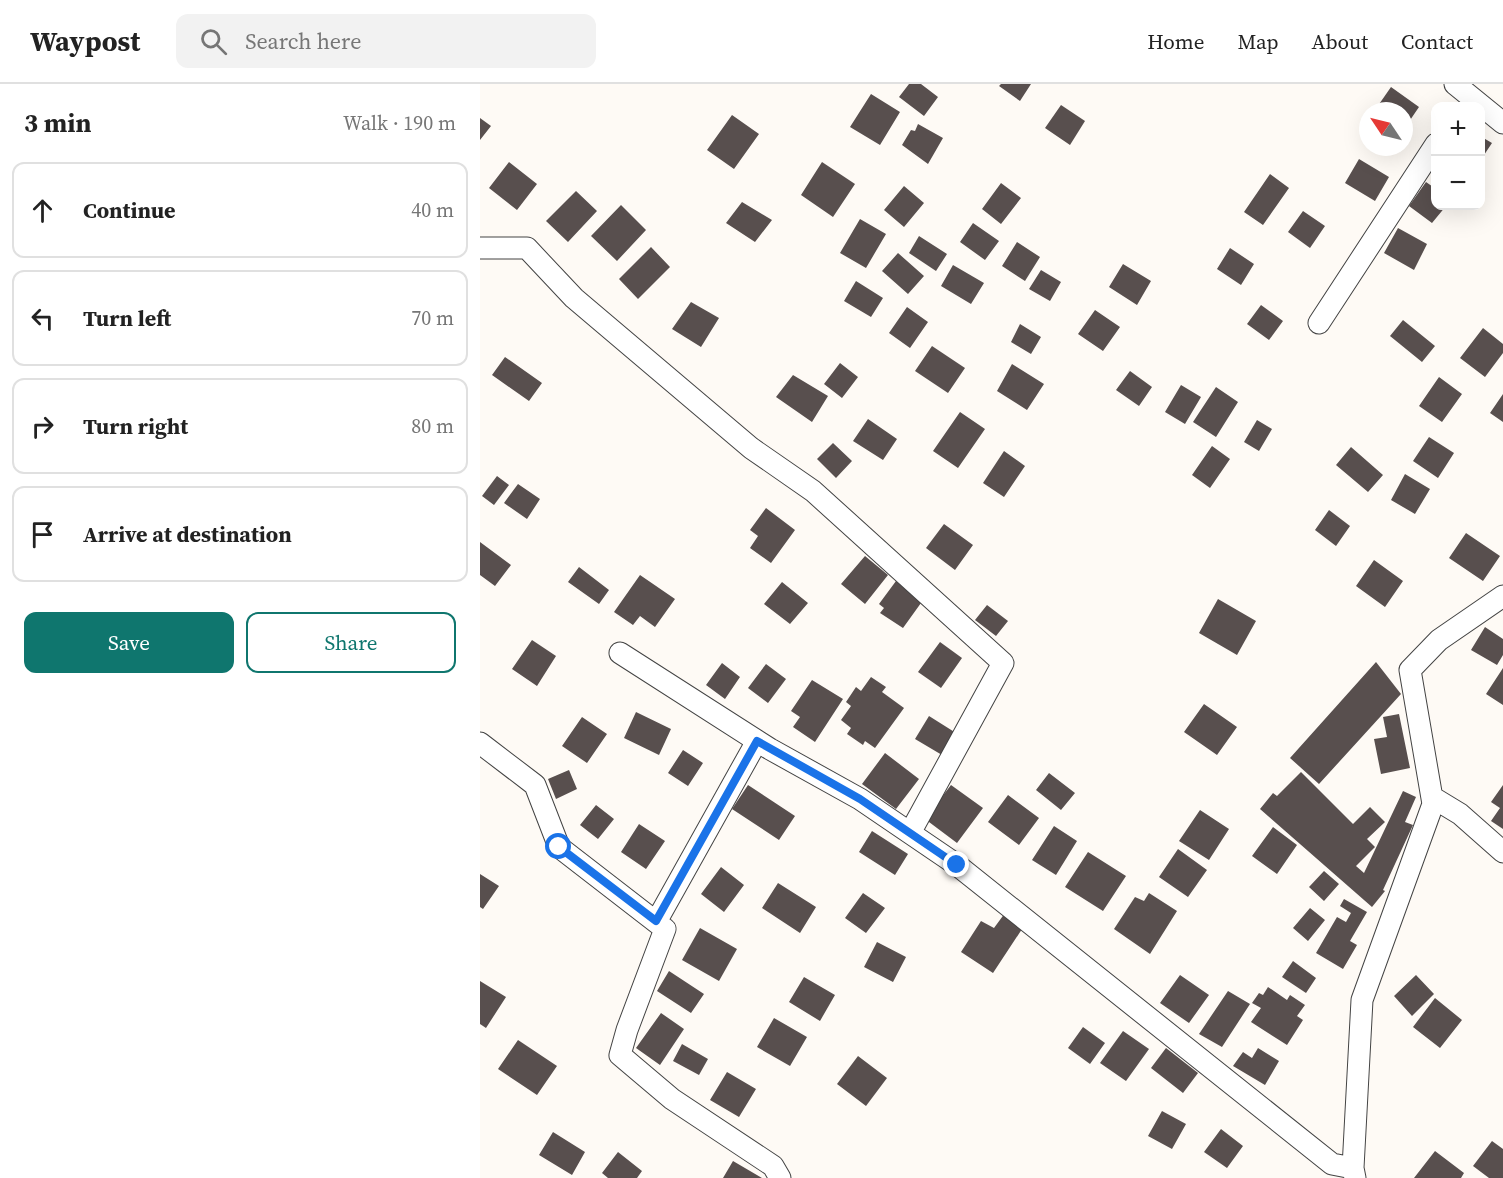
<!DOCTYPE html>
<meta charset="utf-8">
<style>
:root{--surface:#fff;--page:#f2f2f2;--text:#222;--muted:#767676;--line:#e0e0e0;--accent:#0f766e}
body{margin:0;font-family:"Source Serif 4",serif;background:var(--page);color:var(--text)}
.controls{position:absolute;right:18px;top:18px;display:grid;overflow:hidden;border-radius:12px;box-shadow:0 6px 24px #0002}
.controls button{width:54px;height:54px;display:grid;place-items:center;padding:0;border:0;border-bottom:2px solid var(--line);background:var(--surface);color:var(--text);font:30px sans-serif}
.compass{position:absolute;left:879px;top:18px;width:54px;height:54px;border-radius:50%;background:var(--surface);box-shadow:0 6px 24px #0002;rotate:305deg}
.stop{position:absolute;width:18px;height:18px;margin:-14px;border:4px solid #1a73e8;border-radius:50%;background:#fff}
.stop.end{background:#1a73e8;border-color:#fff;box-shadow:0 2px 6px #0008}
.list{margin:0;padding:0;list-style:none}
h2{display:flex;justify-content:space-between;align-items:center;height:78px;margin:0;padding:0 24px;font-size:26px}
h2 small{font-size:20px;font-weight:400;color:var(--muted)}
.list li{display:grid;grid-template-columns:39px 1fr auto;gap:18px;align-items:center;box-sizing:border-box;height:96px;margin:0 12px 12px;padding:0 12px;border:2px solid var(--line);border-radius:12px}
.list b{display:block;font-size:22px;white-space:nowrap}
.list em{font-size:20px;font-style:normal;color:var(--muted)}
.actions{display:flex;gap:12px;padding:18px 24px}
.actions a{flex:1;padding:14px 0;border:2px solid var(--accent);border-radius:12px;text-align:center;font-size:21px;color:var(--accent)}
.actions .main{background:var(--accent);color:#fff}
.icon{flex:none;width:33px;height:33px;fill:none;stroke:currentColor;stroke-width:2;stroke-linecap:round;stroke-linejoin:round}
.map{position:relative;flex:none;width:1023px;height:1094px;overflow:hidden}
header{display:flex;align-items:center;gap:36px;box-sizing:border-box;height:84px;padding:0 30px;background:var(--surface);border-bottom:2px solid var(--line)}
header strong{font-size:28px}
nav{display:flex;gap:33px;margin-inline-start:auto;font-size:21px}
.search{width:420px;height:54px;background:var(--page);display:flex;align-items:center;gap:15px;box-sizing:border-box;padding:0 21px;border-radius:12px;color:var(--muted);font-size:22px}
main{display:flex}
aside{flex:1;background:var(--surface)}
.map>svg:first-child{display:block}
.building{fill:#584f4e}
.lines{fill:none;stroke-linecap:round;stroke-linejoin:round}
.minor-casing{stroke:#434343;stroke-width:23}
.minor{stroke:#fff;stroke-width:21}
.route{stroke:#1a73e8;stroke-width:8}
</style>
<header>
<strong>Waypost</strong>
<div class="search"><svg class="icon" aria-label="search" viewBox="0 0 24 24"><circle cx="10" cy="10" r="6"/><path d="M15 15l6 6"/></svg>Search here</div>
<nav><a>Home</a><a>Map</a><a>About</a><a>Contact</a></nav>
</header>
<main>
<aside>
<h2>3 min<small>Walk · 190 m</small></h2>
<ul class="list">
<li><svg class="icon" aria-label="ahead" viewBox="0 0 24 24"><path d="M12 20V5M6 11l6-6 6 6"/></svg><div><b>Continue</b></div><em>40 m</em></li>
<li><svg class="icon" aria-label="left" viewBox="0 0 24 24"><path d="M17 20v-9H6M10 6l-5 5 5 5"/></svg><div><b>Turn left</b></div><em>70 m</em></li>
<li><svg class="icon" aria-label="right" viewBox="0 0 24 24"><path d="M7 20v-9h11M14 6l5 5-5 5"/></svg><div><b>Turn right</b></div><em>80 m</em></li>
<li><svg class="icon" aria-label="arrive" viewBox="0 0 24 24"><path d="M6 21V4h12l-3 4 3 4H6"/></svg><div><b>Arrive at destination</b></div></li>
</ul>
<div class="actions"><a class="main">Save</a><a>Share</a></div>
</aside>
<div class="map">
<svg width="1023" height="1094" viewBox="0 0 1023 1094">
<rect width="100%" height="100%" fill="#fefaf5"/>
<!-- building -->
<path class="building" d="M 429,0 L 441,0 L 458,13 L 444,32 L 419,13 Z
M 521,0 L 551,0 L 540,17 L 519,2 Z
M 911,3 L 939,23 L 924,45 L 924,27 L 895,26 Z
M 391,10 L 420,28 L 400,61 L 370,43 Z
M 581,21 L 605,37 L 590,61 L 565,44 Z
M 252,31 L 279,50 L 254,85 L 227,66 Z
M 0,34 L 11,42 L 0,56 Z
M 438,40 L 463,54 L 448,80 L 422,61 L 431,46 L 435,47 Z
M 1000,52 L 1012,59 L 1000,77 Z
M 879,75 L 909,93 L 895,117 L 865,99 Z
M 29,78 L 57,100 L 37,126 L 9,104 Z
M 342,78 L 375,100 L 353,133 L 321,111 Z
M 790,90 L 809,104 L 783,141 L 764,128 Z
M 946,98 L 956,105 L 956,122 L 966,122 L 952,139 L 929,122 Z
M 521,99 L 541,114 L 521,140 L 502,125 Z
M 424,102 L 444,119 L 424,143 L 404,126 Z
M 96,107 L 117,127 L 88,158 L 66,137 Z
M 262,118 L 292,136 L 275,158 L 246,139 Z
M 141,121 L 166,146 L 137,177 L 111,152 Z
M 823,127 L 845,142 L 830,164 L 808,148 Z
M 380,135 L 406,150 L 386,184 L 360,169 Z
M 493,139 L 519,157 L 505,176 L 480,158 Z
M 918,144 L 947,160 L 934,186 L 904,169 Z
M 439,152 L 467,170 L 456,187 L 429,169 Z
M 537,158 L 560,173 L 545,197 L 522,182 Z
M 171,163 L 190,183 L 158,215 L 139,195 Z
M 750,164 L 774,180 L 761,201 L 737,185 Z
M 418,169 L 444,192 L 428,210 L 402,187 Z
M 643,180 L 671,197 L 657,221 L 629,203 Z
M 473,181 L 504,199 L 491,220 L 461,202 Z
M 561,186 L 581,198 L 570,217 L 549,205 Z
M 376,197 L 403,214 L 391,233 L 364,217 Z
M 211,218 L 239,234 L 221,263 L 192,245 Z
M 781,221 L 803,237 L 789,256 L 767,240 Z
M 427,223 L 448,238 L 430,264 L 409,249 Z
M 615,226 L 640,243 L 623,267 L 598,250 Z
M 923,236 L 955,262 L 942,278 L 910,252 Z
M 540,240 L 561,253 L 551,270 L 531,258 Z
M 1003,244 L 1023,260 L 1023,269 L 1005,293 L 980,274 Z
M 452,262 L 485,284 L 468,309 L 435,287 Z
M 25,273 L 62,299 L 49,317 L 12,291 Z
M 360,279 L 378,293 L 362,314 L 344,300 Z
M 532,280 L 564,300 L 547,326 L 517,307 Z
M 650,287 L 672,303 L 659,322 L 636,306 Z
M 313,291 L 348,312 L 332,338 L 296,313 Z
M 959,293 L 982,310 L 962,338 L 939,322 Z
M 701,301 L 721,313 L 705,340 L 685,328 Z
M 736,303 L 758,318 L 736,353 L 713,338 Z
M 1023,310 L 1023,338 L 1010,329 Z
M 480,328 L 505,345 L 478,384 L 453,367 Z
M 388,335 L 417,355 L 403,376 L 373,357 Z
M 777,336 L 792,345 L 779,367 L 764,358 Z
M 949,353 L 974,369 L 958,394 L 933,377 Z
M 353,359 L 372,377 L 356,394 L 337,375 Z
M 732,362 L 750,375 L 730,404 L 712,391 Z
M 871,363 L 903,391 L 888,408 L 856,381 Z
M 524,367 L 545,382 L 524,413 L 503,399 Z
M 925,390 L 950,405 L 935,430 L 911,416 Z
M 17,392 L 29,401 L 14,421 L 2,412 Z
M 38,400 L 60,415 L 47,435 L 24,419 Z
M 286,424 L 315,446 L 291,479 L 270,464 L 278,452 L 270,446 Z
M 849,426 L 870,442 L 856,462 L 835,446 Z
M 464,440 L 493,461 L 475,486 L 446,464 Z
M 986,449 L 1020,472 L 1003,497 L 969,474 Z
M 0,458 L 31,481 L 15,502 L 0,491 Z
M 385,472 L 408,491 L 385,520 L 361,500 Z
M 894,476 L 923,497 L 905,523 L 876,502 Z
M 99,483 L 129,506 L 119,520 L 88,498 Z
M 160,491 L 195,515 L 175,543 L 160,532 L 153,541 L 134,528 Z
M 416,497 L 441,519 L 423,544 L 400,529 L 404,524 L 399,520 Z
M 302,498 L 328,519 L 310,540 L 284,520 Z
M 738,515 L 776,537 L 757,571 L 719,549 Z
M 507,521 L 528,537 L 516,552 L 495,536 Z
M 1005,543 L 1023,555 L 1023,571 L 1017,581 L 991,566 Z
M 52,556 L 76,572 L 57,602 L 32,585 Z
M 460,558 L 482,574 L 461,604 L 438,588 Z
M 896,578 L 921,610 L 839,700 L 810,674 Z
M 242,579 L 260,593 L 245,615 L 226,601 Z
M 286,580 L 306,595 L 288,619 L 268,604 Z
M 1023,584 L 1023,621 L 1006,610 Z
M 391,593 L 406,603 L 402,608 L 424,624 L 395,664 L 385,657 L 383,661 L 367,650 L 371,644 L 361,636 L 371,622 L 366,618 L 376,603 L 381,607 Z
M 332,596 L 363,615 L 335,658 L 313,643 L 320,633 L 311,627 Z
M 724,620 L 757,643 L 737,671 L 704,648 Z
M 156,628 L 191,645 L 179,671 L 144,654 Z
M 919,630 L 930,684 L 901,690 L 894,655 L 907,653 L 903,633 Z
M 449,632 L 476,649 L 462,671 L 435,655 Z
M 102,633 L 127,650 L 107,679 L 82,662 Z
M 203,666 L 223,679 L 208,702 L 188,689 Z
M 405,669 L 439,695 L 416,725 L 382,700 Z
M 89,686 L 97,705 L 76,715 L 68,695 Z
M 821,688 L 873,740 L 890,723 L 905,738 L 887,755 L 895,763 L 876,782 L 884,789 L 923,707 L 936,713 L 925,738 L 933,741 L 903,806 L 905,807 L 892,823 L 780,725 L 793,709 L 797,712 Z
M 569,689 L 595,709 L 581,726 L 556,706 Z
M 268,701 L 315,732 L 299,756 L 252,725 Z
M 471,701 L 503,724 L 477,759 L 445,735 Z
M 1023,701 L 1023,745 L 1011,737 L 1020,724 L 1011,718 Z
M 528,711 L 559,734 L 539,761 L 508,738 Z
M 116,721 L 134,735 L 118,755 L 100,741 Z
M 720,726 L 749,745 L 729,776 L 699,757 Z
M 159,740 L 185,757 L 166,785 L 141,768 Z
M 574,742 L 597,757 L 576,791 L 552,776 Z
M 793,743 L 817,761 L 797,790 L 772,772 Z
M 392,747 L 428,770 L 415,791 L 379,768 Z
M 698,765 L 727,786 L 708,813 L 679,793 Z
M 608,768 L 646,792 L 623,827 L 585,803 Z
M 241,783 L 264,801 L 244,828 L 221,810 Z
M 844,787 L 859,800 L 844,817 L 829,803 Z
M 0,790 L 19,802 L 3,825 L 0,823 Z
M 298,799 L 336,823 L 320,849 L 282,824 Z
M 383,809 L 405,824 L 386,849 L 365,834 Z
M 669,809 L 697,827 L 670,870 L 634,845 L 655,813 L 664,817 Z
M 864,815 L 887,828 L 870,857 L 877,861 L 863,885 L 836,869 L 857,833 L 866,838 L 871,829 L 860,822 Z
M 830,824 L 845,836 L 828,857 L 813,844 Z
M 525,829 L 544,842 L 513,889 L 481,868 L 501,837 L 514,844 Z
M 220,844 L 257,865 L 239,897 L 202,876 Z
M 397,858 L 426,873 L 413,898 L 384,883 Z
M 813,877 L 836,894 L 826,909 L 802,893 Z
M 189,887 L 224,910 L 211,929 L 177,907 Z
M 700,891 L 729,911 L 709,939 L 680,919 Z
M 936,891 L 954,910 L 932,932 L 914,912 Z
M 324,893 L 355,911 L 340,937 L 309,918 Z
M 0,897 L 26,913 L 6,944 L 0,940 Z
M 788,903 L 807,916 L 810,911 L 825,921 L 817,932 L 823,936 L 807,961 L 771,938 L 781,924 L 772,919 L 779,909 L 783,911 Z
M 748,907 L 770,920 L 742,963 L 719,950 Z
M 955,914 L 982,936 L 960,964 L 933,943 Z
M 181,929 L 204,945 L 180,981 L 156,964 Z
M 294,934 L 327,953 L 310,982 L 277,963 Z
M 603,943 L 625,959 L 610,980 L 588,964 Z
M 643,947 L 669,965 L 646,997 L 620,979 Z
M 38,956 L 77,982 L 57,1011 L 18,985 Z
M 202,960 L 228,975 L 219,991 L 193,977 Z
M 686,964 L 718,989 L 703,1009 L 671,984 Z
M 778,964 L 799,977 L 785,1001 L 753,982 L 763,968 L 772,974 Z
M 378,972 L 407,994 L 386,1022 L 357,1000 Z
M 247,988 L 276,1005 L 259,1033 L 230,1016 Z
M 682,1027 L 706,1040 L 692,1065 L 668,1052 Z
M 741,1045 L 763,1062 L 747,1084 L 724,1068 Z
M 73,1048 L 105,1068 L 92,1091 L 59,1071 Z
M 1012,1057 L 1023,1065 L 1023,1094 L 1009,1094 L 993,1082 Z
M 955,1067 L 984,1089 L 981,1094 L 934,1094 Z
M 138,1068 L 162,1087 L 157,1094 L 128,1094 L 122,1089 Z
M 253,1077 L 282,1094 L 243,1094 Z"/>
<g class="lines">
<defs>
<path id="minor" d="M 975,0 L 1023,39
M 0,164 L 47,164 L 94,214 L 271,364 L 333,407 L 523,579 L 430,749
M 839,239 L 956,60
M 140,569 L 290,665 L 380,715 L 477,781 L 852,1080 L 873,1084
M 0,659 L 55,701 L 79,763 L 185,845 L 147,946 L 140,971 L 192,1015 L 293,1082 L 300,1094
M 952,713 L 980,730 L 1023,768
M 176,838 L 277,657
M 875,1094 L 873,1084 L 882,916 L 953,720 L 930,586 L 959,556 L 1023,512"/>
</defs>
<!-- minor casing -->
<use href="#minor" class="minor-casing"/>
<!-- minor -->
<use href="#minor" class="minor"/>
</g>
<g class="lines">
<!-- route -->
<path class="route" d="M 79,763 L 176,837 L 277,657 L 380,715 L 477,781"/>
</g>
</svg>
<div class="controls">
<button>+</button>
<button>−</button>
</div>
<svg class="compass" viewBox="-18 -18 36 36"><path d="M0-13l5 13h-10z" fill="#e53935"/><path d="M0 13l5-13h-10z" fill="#767676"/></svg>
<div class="stop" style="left:79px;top:763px"></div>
<div class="stop end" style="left:477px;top:781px"></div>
</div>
</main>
